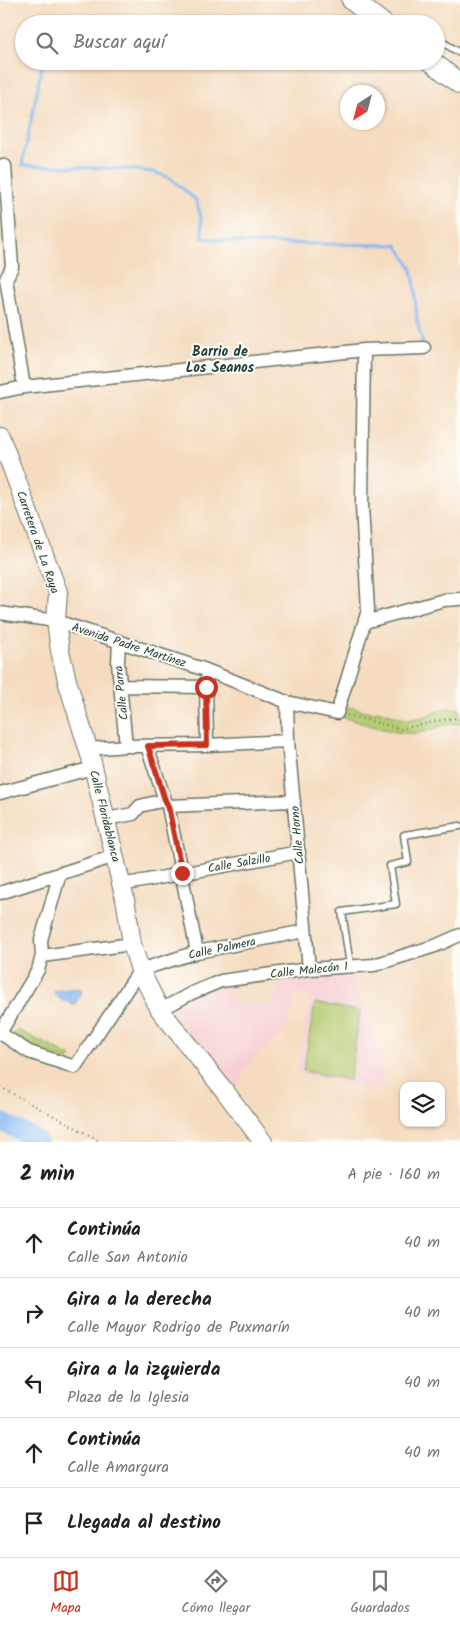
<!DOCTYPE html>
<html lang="es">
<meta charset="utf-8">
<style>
:root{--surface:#fff;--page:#f2f2f2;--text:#202124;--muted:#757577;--line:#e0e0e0;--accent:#c8321e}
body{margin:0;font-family:Kalam,sans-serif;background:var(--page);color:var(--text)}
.controls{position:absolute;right:15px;bottom:15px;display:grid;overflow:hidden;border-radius:10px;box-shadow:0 1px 4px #0004}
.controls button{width:45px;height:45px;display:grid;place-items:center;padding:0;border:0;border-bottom:1px solid var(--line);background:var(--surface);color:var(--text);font:25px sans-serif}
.compass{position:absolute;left:340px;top:85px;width:45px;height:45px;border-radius:50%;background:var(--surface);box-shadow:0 1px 4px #0004;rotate:216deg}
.stop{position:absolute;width:15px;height:15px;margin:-11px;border:4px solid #c8321e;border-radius:50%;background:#fff}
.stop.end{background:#c8321e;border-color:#fff;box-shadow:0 1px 5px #0008}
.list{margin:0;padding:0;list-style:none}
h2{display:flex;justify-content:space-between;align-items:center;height:65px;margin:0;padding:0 20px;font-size:21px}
h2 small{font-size:16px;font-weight:400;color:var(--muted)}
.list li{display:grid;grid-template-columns:32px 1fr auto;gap:15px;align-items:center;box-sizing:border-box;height:70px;padding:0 20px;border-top:1px solid var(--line)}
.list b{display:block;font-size:19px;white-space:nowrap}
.list p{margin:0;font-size:16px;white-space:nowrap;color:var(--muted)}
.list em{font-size:16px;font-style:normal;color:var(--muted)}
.icon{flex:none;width:28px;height:28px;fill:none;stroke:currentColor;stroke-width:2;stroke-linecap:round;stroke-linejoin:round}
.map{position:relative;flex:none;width:460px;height:1142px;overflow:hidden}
.search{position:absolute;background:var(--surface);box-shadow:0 1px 4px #0004;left:15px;right:15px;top:15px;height:55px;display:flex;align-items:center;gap:12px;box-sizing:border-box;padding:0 18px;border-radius:28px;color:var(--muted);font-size:19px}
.sheet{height:415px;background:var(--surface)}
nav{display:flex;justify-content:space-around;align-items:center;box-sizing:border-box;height:70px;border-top:1px solid var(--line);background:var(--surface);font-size:14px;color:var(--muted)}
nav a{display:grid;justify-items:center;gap:2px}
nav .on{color:var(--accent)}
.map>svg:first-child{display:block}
.built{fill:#f7cfd4}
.green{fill:#b2cb70;stroke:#688452}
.water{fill:#84b8f2;stroke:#527a93}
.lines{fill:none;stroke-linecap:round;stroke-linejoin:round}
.stream{stroke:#84b8f2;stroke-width:3}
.river{stroke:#84b8f2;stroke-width:19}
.lane-casing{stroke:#6a7565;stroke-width:9}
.street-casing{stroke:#6a7565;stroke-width:15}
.secondary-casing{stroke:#6a7565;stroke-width:20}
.primary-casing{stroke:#6a7565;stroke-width:22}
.path{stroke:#6a7565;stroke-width:2;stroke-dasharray:1 4;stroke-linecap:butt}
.lane{stroke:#fff;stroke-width:6}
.street{stroke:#fff;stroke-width:12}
.secondary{stroke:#fff;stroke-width:18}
.primary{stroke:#fff;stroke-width:20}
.route{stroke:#c8321e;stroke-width:6}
.labels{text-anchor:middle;stroke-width:4;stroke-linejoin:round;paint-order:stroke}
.street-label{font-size:12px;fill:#1f3d34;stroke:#fdfcf7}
.neighbourhood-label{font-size:14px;font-weight:bold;fill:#1f3d34;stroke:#fdfcf7}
</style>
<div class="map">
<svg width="460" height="1142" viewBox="0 0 460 1142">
<rect width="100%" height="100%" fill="#fdfcf7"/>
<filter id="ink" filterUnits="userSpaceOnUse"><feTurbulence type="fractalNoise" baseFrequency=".02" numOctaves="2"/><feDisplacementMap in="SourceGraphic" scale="10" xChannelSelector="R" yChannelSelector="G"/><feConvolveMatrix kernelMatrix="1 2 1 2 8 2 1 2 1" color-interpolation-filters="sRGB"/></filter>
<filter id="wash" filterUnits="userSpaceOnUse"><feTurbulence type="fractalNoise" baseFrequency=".0096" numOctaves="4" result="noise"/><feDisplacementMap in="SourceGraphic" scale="20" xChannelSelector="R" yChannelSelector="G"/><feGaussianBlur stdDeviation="1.12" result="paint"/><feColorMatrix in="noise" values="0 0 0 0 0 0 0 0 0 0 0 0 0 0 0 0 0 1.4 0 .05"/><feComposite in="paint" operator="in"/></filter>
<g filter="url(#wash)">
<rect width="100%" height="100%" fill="#f5dcc0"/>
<!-- built -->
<path class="built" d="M 349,970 L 376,1033 L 383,1059 L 382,1090 L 296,1074 L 311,995 L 296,995 L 286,1030 L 252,1060 L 234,1089 L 170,1012 L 189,996 L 233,981 L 231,1000 L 239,1003 L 272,1006 L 274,998 L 277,998 L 280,977 Z"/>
<!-- green -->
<path class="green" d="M 344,706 L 375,713 L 377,710 L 408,720 L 423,717 L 446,708 L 460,709 L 460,724 C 445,721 433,731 419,733 C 399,736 363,723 342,717 Z
M 315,1003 L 360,1011 L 350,1080 L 303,1071 Z
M 16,1030 L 20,1031 L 72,1057 L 66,1061 L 12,1038 L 13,1033 Z"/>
<!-- water -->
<path class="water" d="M 79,988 L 82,992 L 74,1005 L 54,995 L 55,991 Z"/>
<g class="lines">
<!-- stream -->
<path class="stream" d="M 43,61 L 22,165 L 128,169 L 153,172 L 170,178 L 196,200 L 201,217 L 203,238 L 246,243 L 397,245 L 411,267 L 414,280 L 417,321 L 423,345"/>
<!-- river -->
<path class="river" d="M 0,1121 L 35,1139 L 38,1142"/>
</g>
</g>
<g filter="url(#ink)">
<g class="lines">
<defs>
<path id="lane" d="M 436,38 L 460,53
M 350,965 L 342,912 L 396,904 L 390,866 L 408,862 L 404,835 L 460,826"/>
<path id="street" d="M 0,166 L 5,166 L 12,267 L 6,279 L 24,387
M 364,350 L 424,348
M 0,392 L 24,387 L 364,350 L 362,506 L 368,610 L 337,713 L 287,702 L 206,670 L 56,621 L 0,613
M 365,622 L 444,600 L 460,599
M 119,641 L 118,663 L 126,746
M 206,680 L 207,745
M 121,686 L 206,687
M 287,702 L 288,741 L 309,969
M 147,746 L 165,800 L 168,806 L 197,952
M 89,749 L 126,746 L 207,745 L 288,741
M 0,793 L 93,768
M 168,806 L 294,801
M 106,819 L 133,814 L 140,806 L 165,800
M 121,885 L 299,852
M 0,893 L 115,856
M 42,956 L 132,944
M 160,1010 L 192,993 L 221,981 L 309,969 L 374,965 L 435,946 L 460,935
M 0,1033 L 29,1052 L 75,1067 L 140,970 L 197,952 L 305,931
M 0,1033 L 38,970 L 42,956 L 41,940 L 60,873"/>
<path id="secondary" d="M 0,436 L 58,592 L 56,621 L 60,651 L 68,684 L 91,758 L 126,904 L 132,944 L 140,970 L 160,1010 L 224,1090 L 263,1142"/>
<path id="primary" d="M 352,0 L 383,24
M 431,61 L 460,84"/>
</defs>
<!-- lane casing -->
<use href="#lane" class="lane-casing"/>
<!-- street casing -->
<use href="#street" class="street-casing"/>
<!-- secondary casing -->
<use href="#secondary" class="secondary-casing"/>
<!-- primary casing -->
<use href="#primary" class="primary-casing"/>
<!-- path -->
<path class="path" d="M 347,715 L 401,729 L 452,718 L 460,719
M 0,1087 L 95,1138 L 99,1142"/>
<!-- lane -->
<use href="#lane" class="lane"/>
<!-- street -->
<use href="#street" class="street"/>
<!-- secondary -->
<use href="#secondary" class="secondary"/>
<!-- primary -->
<use href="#primary" class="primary"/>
</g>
</g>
<g class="lines" filter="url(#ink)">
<!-- route -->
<path class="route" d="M 182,873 L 168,806 L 165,800 L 148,746 L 207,745 L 206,687"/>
</g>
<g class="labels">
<!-- street labels -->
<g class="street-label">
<text transform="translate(38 542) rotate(71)" y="4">Carretera de La Raya</text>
<text transform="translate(129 645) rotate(18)" y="4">Avenida Padre Martínez</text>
<text transform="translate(121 693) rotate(-96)" y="4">Calle Parra</text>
<text transform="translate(105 816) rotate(76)" y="4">Calle Floridablanca</text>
<text transform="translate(297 835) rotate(-95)" y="4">Calle Horno</text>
<text transform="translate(239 863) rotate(-10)" y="4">Calle Salzillo</text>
<text transform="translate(222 948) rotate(-12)" y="4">Calle Palmera</text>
<text transform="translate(309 970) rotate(-6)" y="4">Calle Malecón 1</text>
</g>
<!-- neighbourhood labels -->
<g class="neighbourhood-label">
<text x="220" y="356">Barrio de<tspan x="220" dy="16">Los Seanos</tspan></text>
</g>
</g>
</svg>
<div class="controls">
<button><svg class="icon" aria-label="layers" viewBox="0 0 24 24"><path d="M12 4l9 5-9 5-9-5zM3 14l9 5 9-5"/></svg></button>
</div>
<svg class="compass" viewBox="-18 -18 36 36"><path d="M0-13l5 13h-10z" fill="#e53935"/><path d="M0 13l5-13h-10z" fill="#757577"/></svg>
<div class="stop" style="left:206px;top:687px"></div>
<div class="stop end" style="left:182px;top:873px"></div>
<div class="search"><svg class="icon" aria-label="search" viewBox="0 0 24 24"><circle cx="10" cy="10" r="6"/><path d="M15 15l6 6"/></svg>Buscar aquí</div>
</div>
<section class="sheet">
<h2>2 min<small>A pie · 160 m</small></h2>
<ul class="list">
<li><svg class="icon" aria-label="ahead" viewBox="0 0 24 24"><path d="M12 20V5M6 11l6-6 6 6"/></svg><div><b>Continúa</b><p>Calle San Antonio</p></div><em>40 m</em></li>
<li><svg class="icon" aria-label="right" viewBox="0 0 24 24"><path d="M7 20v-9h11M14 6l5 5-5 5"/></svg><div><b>Gira a la derecha</b><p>Calle Mayor Rodrigo de Puxmarín</p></div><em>40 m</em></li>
<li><svg class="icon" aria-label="left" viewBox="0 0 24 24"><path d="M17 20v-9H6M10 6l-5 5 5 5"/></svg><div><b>Gira a la izquierda</b><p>Plaza de la Iglesia</p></div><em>40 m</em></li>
<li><svg class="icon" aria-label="ahead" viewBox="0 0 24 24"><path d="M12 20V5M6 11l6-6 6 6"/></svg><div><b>Continúa</b><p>Calle Amargura</p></div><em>40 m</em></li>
<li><svg class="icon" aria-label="arrive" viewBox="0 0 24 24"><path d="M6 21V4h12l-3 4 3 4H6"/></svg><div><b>Llegada al destino</b></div></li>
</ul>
</section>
<nav>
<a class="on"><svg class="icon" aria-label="map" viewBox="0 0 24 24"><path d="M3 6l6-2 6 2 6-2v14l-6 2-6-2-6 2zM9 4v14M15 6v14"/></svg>Mapa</a>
<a><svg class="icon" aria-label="directions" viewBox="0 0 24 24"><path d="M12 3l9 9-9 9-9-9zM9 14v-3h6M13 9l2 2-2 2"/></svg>Cómo llegar</a>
<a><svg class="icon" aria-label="saved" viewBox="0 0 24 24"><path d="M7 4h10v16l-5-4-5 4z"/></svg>Guardados</a>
</nav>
